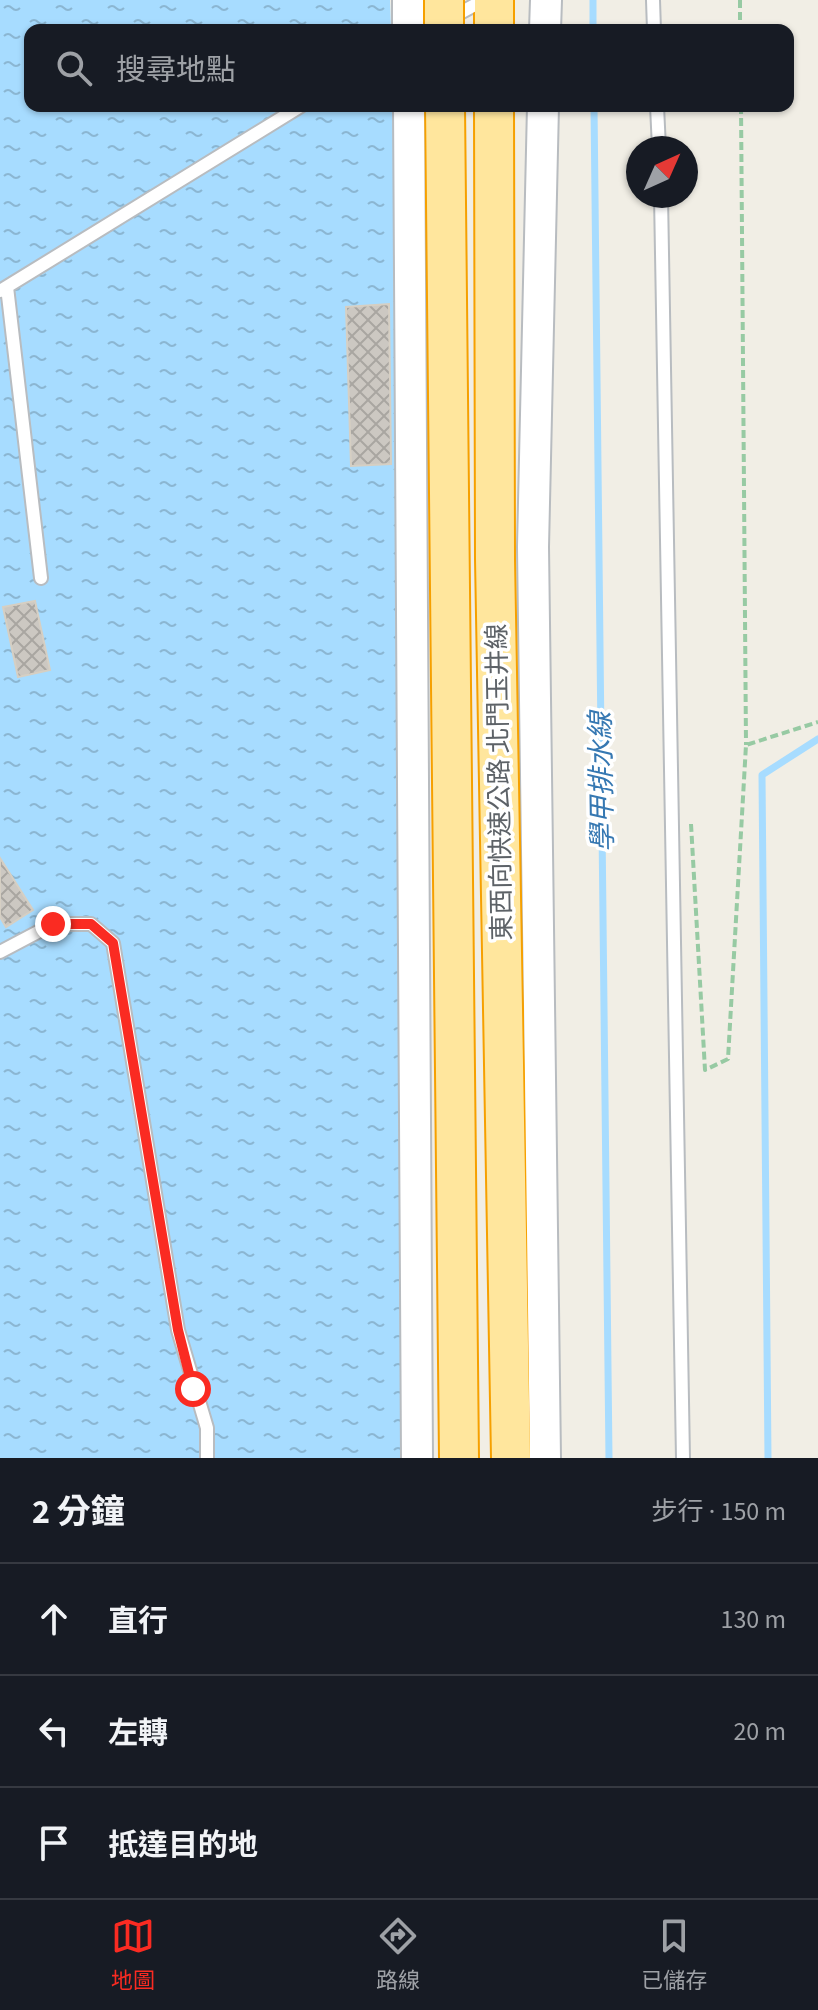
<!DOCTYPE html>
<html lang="zh-TW">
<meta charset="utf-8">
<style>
:root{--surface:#171b24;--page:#242831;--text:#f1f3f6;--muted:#9ea1a6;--line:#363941;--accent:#fa2b22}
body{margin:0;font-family:"Source Sans 3","Noto Sans TC",sans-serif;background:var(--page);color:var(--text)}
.compass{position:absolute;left:626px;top:136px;width:72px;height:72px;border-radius:50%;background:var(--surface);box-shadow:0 2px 6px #0004;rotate:45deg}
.stop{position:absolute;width:24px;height:24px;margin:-18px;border:6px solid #fa2b22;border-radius:50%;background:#fff}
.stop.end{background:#fa2b22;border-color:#fff;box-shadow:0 2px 8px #0008}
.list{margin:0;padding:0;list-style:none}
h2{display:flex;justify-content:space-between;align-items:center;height:104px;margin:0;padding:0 32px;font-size:34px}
h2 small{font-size:26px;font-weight:400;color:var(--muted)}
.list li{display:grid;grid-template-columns:52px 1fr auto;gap:24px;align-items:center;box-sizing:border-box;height:112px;padding:0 32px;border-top:2px solid var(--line)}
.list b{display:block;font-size:30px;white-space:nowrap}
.list em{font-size:26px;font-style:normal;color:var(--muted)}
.icon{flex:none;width:44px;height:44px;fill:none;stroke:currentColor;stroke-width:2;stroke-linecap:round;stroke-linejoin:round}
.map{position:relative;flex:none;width:818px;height:1458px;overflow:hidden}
.search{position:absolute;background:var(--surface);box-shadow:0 2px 6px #0004;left:24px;right:24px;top:24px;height:88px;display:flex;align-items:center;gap:20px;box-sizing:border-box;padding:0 28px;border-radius:16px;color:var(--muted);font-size:30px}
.sheet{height:440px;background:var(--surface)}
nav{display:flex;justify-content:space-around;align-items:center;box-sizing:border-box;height:112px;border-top:2px solid var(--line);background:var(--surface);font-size:22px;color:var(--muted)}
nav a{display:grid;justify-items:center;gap:4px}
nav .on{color:var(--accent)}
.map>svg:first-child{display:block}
.water{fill:url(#water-ripples)}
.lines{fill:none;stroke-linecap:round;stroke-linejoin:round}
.stream{stroke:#a7dcff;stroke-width:7}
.building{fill:url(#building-cross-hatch);stroke:#d6cfc3;stroke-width:2}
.service-casing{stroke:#b8bcc0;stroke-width:16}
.tertiary-casing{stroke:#b8bcc0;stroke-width:34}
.trunk-casing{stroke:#f6a000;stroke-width:42}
.path{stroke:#97caa3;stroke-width:4;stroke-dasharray:8 4;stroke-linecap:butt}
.service{stroke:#fff;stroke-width:12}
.tertiary{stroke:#fff;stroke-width:30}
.trunk{stroke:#ffe69d;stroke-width:38}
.trunk-bridge-casing{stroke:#f6a000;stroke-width:42;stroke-linecap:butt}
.trunk-bridge{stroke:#ffe69d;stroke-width:38}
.route{stroke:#fa2b22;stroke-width:10}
.labels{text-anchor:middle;stroke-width:7;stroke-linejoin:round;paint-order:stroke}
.street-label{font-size:26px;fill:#5d6267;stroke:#fff}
.water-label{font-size:28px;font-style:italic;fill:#3678b2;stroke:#fff}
</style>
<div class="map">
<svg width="818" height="1458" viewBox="0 0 818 1458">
<defs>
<pattern id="water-ripples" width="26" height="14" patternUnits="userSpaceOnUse" patternTransform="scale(2)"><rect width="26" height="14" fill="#a7dcff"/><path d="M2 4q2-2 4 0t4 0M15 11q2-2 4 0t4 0" fill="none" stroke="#8bb6d2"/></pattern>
<pattern id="building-cross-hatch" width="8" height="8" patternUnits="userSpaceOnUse" patternTransform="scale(2)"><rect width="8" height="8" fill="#ccc8c2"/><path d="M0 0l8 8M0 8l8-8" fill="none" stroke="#a9a6a1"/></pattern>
</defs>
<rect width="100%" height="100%" fill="#f1eee5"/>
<!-- water -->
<path class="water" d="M 0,0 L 390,0 L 391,30 L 30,30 L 30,106 L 395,106 L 412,532 L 400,1150 L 403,1458 L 0,1458 Z"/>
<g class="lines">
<!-- stream -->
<path class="stream" d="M 593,0 L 593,30
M 594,106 L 609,1458
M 768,1458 L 762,775 L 818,739"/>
</g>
<!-- building -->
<path class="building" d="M 389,304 L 391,464 L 351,466 L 346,307 Z
M 35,601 L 50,670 L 18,677 L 3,607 Z
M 0,858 L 33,910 L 6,927 L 0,917 Z"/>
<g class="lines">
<defs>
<path id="service" d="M 653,0 L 654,30
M 449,19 L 484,0
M 657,106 L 659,148
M 661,196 L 683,1458
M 7,287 L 41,578
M 0,291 L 301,106
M 0,952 L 53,924 L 91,924 L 113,943 L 178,1330 L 207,1428 L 207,1458"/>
<path id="tertiary" d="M 408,0 L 408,30
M 545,30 L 546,0
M 409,106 L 417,1458
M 543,106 L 533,547 L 545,1458"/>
<path id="trunk" d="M 494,0 L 494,30
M 445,106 L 459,1458
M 494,106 L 495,559 L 511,1458"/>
</defs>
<!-- service casing -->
<use href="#service" class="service-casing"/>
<!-- tertiary casing -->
<use href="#tertiary" class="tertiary-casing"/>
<!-- trunk casing -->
<use href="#trunk" class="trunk-casing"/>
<!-- path -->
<path class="path" d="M 740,0 L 740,30
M 741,106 L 746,745
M 691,824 L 705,1070 L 728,1059 L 746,745 L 818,722"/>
<!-- service -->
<use href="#service" class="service"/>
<!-- tertiary -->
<use href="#tertiary" class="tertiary"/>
<!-- trunk -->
<use href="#trunk" class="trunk"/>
<defs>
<path id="trunk-bridge" d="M 444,0 L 444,30"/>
</defs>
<!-- trunk-bridge casing -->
<use href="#trunk-bridge" class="trunk-bridge-casing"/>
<!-- trunk-bridge -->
<use href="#trunk-bridge" class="trunk-bridge"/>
</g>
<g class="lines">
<!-- route -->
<path class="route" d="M 53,924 L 91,924 L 113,943 L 178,1330 L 193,1389"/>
</g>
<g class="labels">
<!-- street labels -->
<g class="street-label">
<text transform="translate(499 782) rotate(-91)" y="9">東西向快速公路 北門玉井線</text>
</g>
<!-- water labels -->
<g class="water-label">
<text transform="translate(601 782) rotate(-91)" y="10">學甲排水線</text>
</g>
</g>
</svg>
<svg class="compass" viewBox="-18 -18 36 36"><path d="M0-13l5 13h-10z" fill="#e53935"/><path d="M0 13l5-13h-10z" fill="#9ea1a6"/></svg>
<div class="stop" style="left:193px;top:1389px"></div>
<div class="stop end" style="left:53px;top:924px"></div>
<div class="search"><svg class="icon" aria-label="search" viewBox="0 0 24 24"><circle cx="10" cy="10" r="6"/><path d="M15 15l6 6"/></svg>搜尋地點</div>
</div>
<section class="sheet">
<h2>2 分鐘<small>步行 · 150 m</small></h2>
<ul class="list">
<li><svg class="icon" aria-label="ahead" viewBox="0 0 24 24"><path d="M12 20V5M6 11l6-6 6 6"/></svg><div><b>直行</b></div><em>130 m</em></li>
<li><svg class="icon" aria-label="left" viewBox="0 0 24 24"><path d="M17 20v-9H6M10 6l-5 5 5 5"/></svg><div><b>左轉</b></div><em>20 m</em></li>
<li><svg class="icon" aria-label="arrive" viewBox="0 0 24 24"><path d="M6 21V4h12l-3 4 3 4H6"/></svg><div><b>抵達目的地</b></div></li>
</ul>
</section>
<nav>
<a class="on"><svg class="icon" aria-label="map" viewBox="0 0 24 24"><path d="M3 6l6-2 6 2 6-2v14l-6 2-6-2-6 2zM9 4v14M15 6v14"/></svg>地圖</a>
<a><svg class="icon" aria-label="directions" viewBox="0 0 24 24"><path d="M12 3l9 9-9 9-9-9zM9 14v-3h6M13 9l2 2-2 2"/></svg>路線</a>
<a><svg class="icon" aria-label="saved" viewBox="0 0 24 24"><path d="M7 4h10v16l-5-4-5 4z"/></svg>已儲存</a>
</nav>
